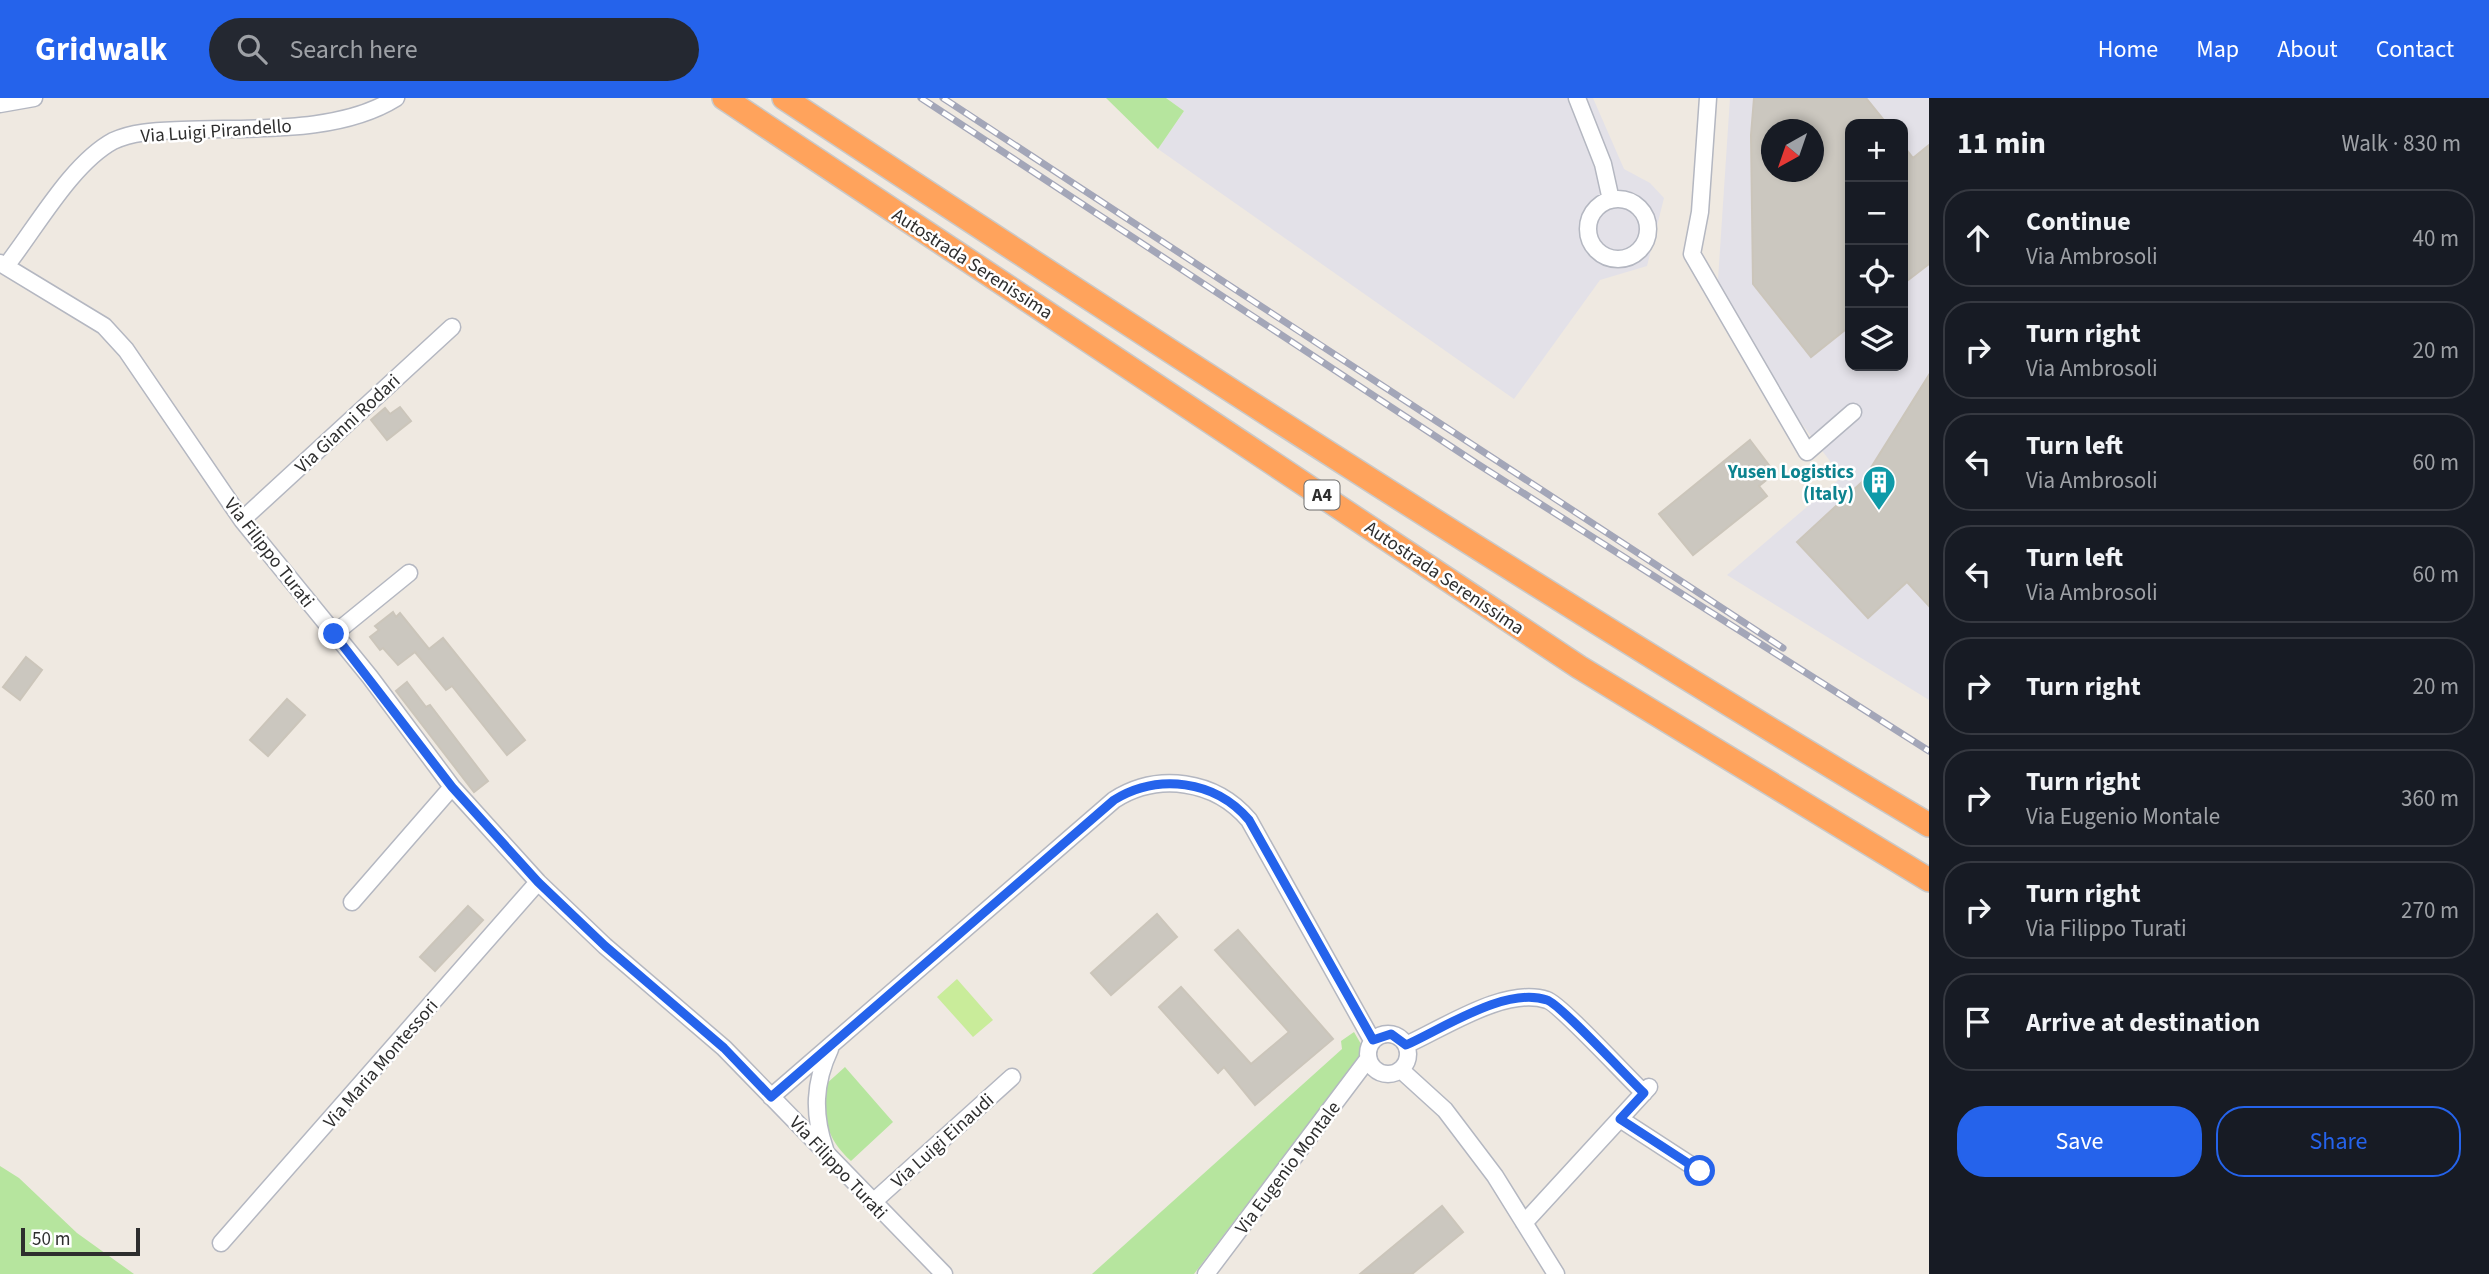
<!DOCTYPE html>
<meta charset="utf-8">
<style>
:root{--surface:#171b24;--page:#242831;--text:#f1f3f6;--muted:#9ea1a6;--line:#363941;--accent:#2563eb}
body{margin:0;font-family:"Source Sans 3",sans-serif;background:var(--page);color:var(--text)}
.controls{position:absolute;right:21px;top:21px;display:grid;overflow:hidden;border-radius:14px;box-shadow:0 4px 10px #0003}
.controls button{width:63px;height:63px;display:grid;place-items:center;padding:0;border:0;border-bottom:2px solid var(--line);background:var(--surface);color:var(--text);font:35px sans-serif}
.compass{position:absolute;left:1761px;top:21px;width:63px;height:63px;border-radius:50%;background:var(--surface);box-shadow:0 4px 10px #0003;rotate:220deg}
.scale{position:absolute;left:21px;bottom:18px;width:119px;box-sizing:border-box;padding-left:7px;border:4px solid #2e2e2e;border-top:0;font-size:19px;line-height:24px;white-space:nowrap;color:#2e2e2e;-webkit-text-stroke:5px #fff;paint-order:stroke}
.stop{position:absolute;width:21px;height:21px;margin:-16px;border:5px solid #2563eb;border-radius:50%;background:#fff}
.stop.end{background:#2563eb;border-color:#fff;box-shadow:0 2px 7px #0008}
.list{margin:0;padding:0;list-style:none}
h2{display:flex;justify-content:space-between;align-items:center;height:91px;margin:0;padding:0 28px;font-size:30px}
h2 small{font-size:23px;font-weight:400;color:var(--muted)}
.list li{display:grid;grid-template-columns:46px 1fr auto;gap:21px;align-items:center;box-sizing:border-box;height:98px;margin:0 14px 14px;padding:0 14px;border:2px solid var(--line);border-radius:28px}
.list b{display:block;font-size:26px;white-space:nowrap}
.list p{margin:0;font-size:23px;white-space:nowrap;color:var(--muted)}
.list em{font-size:23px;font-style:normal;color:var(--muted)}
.actions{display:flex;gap:14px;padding:21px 28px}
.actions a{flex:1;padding:16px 0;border:2px solid var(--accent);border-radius:28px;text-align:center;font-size:24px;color:var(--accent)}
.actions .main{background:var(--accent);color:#fff}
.icon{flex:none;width:38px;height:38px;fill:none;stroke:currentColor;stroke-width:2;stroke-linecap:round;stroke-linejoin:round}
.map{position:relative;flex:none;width:1929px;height:1176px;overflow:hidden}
header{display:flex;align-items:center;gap:42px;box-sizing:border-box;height:98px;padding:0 35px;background:var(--accent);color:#fff}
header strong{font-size:33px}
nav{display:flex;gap:38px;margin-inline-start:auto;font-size:24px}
.search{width:490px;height:63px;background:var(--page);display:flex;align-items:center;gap:18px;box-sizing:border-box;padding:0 24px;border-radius:38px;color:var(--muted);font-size:26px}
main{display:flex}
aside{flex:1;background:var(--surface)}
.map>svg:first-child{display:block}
.industrial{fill:#e3e1e8;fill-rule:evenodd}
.green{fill:#b6e59e}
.pitch{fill:#c9ec9a}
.building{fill:#cbc7bf;stroke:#cbc5ba;stroke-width:2;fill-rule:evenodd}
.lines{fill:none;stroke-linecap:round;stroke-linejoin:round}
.minor-casing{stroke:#b4b7c1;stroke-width:19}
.highway-casing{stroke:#c9c9c9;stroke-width:26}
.minor{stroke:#fff;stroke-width:16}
.highway{stroke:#ffa35c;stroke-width:23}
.rail-casing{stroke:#a3a6b8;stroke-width:7}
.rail{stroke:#fff;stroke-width:4.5;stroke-dasharray:13;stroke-linecap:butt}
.route{stroke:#2563eb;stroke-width:9}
.labels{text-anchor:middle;stroke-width:5;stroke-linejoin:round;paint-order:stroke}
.shield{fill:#fff;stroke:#6d6d6d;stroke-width:2}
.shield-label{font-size:18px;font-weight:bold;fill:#2e2e2e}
.street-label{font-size:19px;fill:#2e2e2e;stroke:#fff}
.culture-label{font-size:19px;font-weight:bold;fill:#0d838f;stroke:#fff;text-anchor:end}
</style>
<header>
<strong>Gridwalk</strong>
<div class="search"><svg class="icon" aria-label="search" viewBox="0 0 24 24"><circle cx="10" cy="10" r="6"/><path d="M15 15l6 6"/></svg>Search here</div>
<nav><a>Home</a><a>Map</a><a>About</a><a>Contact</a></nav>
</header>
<main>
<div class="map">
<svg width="1929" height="1176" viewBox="0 0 1929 1176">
<rect width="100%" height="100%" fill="#efe9e1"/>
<!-- industrial -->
<path class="industrial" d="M 1166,0 L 1593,0 L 1624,71 L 1650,85 L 1664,100 L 1647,168 L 1600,182 L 1514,301 L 1158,51 L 1184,13 Z
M 1730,0 L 1929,0 L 1929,602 L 1727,477 L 1842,379 L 1716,212 ZM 1850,26 L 1903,26 L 1903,268 L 1850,268 ZM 1772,32 L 1814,32 L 1814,74 L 1772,74 Z"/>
<!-- green -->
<path class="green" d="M 1106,0 L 1166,0 L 1184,13 L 1158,51 Z
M 1354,934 L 1361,946 L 1359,959 L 1194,1176 L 1092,1176 L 1342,951 L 1341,943 Z
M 845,969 L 893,1024 L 851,1063 C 826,1040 823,1020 825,987 Z
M 0,1068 L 19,1080 L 77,1135 L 134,1176 L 0,1176 Z"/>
<!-- pitch -->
<path class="pitch" d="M 957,881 L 993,922 L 973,939 L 937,899 Z"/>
<!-- building -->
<path class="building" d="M 1754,0 L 1866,0 L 1887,26 L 1850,26 L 1850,228 L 1811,259 L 1753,186 L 1751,37 ZM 1772,32 L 1814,32 L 1814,74 L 1772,74 Z
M 1903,47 L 1913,60 L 1929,47 L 1929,166 L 1903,186 Z
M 1929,277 L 1929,508 L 1907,484 L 1868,520 L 1797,444 L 1862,384 Z
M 400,309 L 411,323 L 387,342 L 371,322 L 385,310 L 390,316 Z
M 1750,342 L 1775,375 L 1759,388 L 1767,398 L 1693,457 L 1659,416 Z
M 393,514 L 396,519 L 400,515 L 429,551 L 443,540 L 525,642 L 507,657 L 452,588 L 446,592 L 415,554 L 398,567 L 383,550 L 380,552 L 370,539 L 379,532 L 375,528 Z
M 26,559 L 42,572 L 20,602 L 3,589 Z
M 407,584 L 426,609 L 430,607 L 488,683 L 474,694 L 396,593 Z
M 287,601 L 305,617 L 268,658 L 250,642 Z
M 468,808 L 483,822 L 435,873 L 420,859 Z
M 1157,816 L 1177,839 L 1111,897 L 1091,875 Z
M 1238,832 L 1333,941 L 1255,1007 L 1224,969 L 1218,975 L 1159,909 L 1181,889 L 1251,966 L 1289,934 L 1215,852 Z
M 1442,1108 L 1463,1134 L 1412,1176 L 1360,1176 Z"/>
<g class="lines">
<defs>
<path id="minor" d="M 1577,0 L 1603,66 L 1611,102
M 1708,0 L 1700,114 L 1692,156 L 1807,354 L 1853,314
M 0,6 L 34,0
M1588 131a30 30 0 1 1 60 0a30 30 0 1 1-60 0Z
M 0,165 L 104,228 L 126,252 L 242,422 L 370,579 L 452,689 L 538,784 L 605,848 L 724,950 L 944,1176
M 6,168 C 36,130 71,66 113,43 C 134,33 159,33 182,32 C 249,29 337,37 396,0
M 242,422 L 452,229
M 334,536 L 409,475
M 352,804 L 452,689
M1368 956a20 20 0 1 1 40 0a20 20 0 1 1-40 0Z
M 1406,947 C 1444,930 1506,888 1547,902 C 1560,906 1629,981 1644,995
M 1401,972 L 1445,1012 L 1495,1078 L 1556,1176
M 771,999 L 1114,702 C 1158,674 1215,682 1249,722 L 1372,942
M 1620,1021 L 1700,1073
M 825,1051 C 813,1016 814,985 830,951
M 872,1105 L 1012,979
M 1524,1125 L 1649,989
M 221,1145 L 538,784
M 1206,1176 L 1368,961"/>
<path id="highway" d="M 724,0 L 1579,569 L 1929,782
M 784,0 C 1161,249 1541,496 1929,727"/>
</defs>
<!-- minor casing -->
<use href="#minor" class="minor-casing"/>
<!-- highway casing -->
<use href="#highway" class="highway-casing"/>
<!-- minor -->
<use href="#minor" class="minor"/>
<!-- highway -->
<use href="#highway" class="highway"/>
<defs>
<path id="rail" d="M 921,0 L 1476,365 L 1929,653
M 943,0 L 1783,550"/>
</defs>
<!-- rail casing -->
<use href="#rail" class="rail-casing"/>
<!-- rail -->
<use href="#rail" class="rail"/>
</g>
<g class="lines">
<!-- route -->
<path class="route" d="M 334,536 L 452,689 L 538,784 L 605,848 L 724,950 L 771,999 L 1114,702 C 1158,675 1215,682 1249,722 L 1373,942 L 1391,936 L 1406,947 C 1444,930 1506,888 1547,902 C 1560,906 1629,981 1644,995 L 1620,1021 L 1700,1073"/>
</g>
<!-- icons -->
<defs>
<symbol id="building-pin" viewBox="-11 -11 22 30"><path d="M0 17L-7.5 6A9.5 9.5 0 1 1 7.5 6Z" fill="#0f9aa8" stroke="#fff"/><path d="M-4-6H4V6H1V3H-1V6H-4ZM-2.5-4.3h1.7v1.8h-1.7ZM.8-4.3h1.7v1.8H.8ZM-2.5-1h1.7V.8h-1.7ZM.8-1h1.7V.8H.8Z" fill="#fff"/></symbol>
</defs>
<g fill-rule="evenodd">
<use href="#building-pin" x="1860" y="365" width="38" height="52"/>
</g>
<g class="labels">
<!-- shield labels -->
<rect class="shield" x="1304.5" y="382.5" width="35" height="29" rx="5"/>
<g class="shield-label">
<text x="1322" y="403">A4</text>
</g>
<!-- street labels -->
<g class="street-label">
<text transform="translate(216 32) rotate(-4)" y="7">Via Luigi Pirandello</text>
<text transform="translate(973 165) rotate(33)" y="7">Autostrada Serenissima</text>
<text transform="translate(347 325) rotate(-43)" y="7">Via Gianni Rodari</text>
<text transform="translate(270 454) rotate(52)" y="7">Via Filippo Turati</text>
<text transform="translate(1445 479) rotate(34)" y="7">Autostrada Serenissima</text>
<text transform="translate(380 965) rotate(-49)" y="7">Via Maria Montessori</text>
<text transform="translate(942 1042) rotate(-42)" y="7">Via Luigi Einaudi</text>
<text transform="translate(839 1069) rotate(47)" y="7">Via Filippo Turati</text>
<text transform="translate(1287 1069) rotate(-53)" y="7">Via Eugenio Montale</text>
</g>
<!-- culture labels -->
<g class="culture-label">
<text x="1854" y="380">Yusen Logistics<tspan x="1854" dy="22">(Italy)</tspan></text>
</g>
</g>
</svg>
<div class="controls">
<button>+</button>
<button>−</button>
<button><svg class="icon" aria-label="locate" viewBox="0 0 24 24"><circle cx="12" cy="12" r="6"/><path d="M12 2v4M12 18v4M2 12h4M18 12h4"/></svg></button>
<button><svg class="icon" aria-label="layers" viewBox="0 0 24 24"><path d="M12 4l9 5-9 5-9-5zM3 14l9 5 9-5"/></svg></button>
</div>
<svg class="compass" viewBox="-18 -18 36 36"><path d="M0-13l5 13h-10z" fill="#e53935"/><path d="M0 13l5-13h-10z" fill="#9ea1a6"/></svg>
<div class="scale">50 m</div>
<div class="stop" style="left:1700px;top:1073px"></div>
<div class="stop end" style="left:334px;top:536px"></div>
</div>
<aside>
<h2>11 min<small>Walk · 830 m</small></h2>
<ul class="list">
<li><svg class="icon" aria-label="ahead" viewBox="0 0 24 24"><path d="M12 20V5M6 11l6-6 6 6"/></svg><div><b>Continue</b><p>Via Ambrosoli</p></div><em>40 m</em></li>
<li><svg class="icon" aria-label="right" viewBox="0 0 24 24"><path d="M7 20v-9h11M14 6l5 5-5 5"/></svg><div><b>Turn right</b><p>Via Ambrosoli</p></div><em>20 m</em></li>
<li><svg class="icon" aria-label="left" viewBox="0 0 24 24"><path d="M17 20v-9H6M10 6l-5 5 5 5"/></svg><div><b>Turn left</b><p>Via Ambrosoli</p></div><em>60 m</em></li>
<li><svg class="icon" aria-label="left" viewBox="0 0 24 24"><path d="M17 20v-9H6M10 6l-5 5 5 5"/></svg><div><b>Turn left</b><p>Via Ambrosoli</p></div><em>60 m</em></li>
<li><svg class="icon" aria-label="right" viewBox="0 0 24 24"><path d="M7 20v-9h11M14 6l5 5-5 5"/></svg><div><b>Turn right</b></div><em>20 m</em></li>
<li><svg class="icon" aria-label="right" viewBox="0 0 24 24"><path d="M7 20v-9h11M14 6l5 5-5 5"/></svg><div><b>Turn right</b><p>Via Eugenio Montale</p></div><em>360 m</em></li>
<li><svg class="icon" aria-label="right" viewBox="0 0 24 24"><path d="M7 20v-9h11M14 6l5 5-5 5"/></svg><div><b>Turn right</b><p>Via Filippo Turati</p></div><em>270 m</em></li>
<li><svg class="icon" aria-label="arrive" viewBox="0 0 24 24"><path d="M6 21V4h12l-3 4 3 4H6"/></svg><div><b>Arrive at destination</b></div></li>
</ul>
<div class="actions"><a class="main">Save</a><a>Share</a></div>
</aside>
</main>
